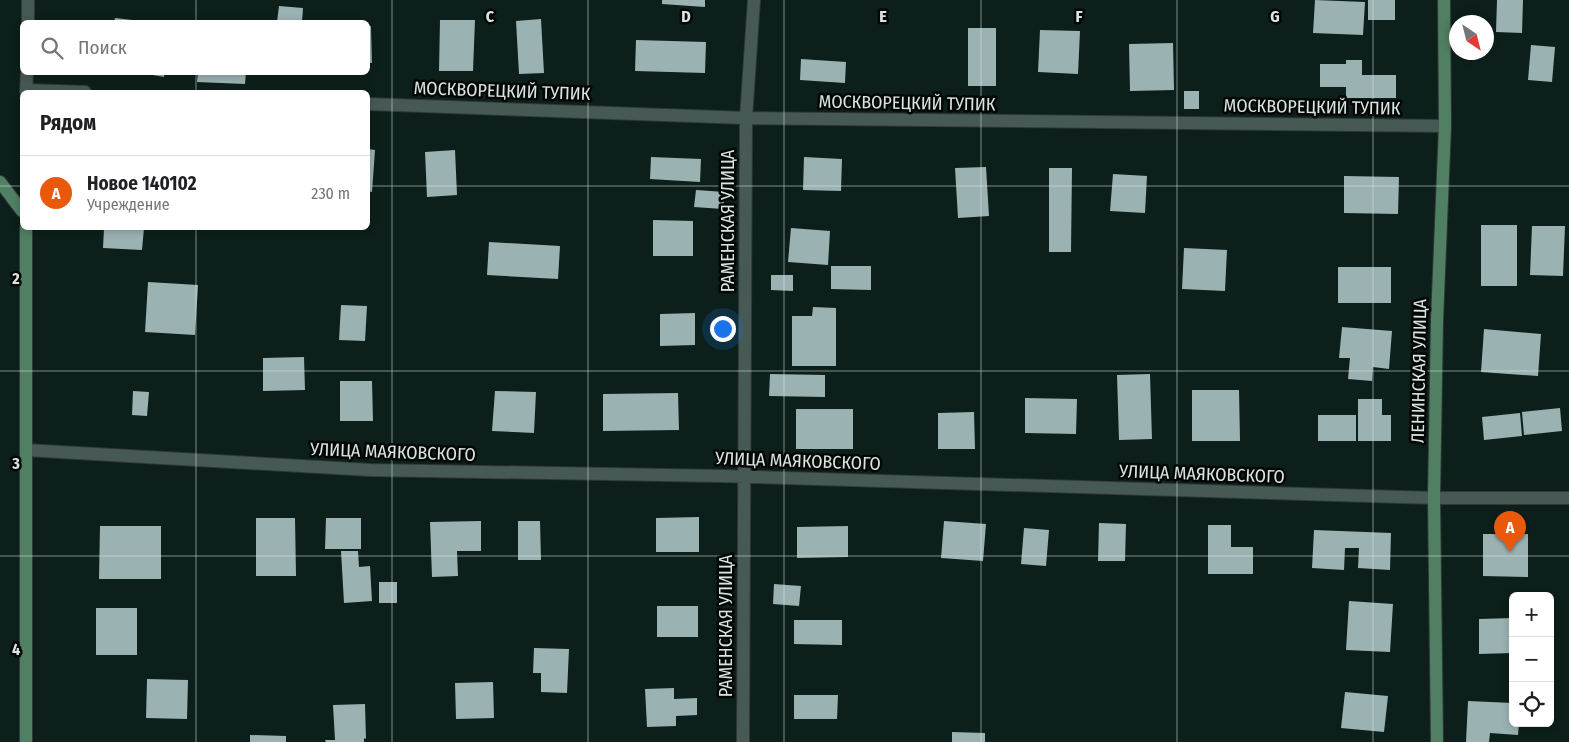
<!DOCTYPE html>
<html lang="ru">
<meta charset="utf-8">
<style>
:root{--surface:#fff;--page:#f2f2f2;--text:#202124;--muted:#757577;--line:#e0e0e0;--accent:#ea580c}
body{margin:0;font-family:"Fira Sans Condensed",sans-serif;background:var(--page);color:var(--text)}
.controls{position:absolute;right:15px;bottom:15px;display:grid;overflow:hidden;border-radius:8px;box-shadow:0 2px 8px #0003}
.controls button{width:45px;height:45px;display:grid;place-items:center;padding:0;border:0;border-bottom:1px solid var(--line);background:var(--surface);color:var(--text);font:25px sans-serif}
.compass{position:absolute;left:1449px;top:15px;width:45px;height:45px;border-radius:50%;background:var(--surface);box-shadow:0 2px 8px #0003;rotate:145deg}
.you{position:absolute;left:722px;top:328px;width:18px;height:18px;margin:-12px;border:4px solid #fff;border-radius:50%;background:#1a73e8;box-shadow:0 0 0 8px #1a73e833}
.badge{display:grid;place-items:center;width:32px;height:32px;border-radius:50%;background:var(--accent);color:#fff;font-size:16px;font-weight:700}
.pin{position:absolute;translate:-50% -41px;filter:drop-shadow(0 1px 2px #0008)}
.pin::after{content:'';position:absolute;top:26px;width:18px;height:15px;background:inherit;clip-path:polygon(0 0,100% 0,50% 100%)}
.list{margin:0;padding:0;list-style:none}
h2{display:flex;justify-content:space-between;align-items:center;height:65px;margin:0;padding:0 20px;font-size:21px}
h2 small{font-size:16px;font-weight:400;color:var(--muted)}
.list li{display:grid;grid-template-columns:32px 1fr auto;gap:15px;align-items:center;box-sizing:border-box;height:75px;padding:0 20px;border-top:1px solid var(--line)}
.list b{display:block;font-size:19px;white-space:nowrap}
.list p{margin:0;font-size:16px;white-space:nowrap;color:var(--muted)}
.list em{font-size:16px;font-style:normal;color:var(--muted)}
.icon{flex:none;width:28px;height:28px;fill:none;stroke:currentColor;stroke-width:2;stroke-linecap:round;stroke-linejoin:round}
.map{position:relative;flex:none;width:1569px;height:742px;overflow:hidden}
.search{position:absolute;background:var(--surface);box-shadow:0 2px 8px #0003;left:20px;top:20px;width:350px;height:55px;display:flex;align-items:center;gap:12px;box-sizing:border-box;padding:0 18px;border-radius:8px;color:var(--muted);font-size:19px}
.panel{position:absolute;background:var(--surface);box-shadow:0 2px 8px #0003;left:20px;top:90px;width:350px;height:140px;border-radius:8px}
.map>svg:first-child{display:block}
.building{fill:#9bb2b3}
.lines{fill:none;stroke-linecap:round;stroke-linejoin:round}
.street-casing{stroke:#303935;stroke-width:14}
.secondary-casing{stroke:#303935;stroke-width:14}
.street{stroke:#465954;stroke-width:12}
.secondary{stroke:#517f63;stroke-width:12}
.grid{fill:none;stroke:#dae5e1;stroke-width:1;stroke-opacity:0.55}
.labels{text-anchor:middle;stroke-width:5;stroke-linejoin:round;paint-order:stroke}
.street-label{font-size:18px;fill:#dae5e1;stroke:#020706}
.grid-label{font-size:16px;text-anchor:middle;font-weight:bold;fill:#dae5e1;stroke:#020706;stroke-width:5;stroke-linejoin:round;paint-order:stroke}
</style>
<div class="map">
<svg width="1569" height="742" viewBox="0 0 1569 742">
<rect width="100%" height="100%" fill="#0d1f1a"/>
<!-- building -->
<path class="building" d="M 662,0 L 705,0 L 705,7 L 662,4 Z
M 1315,0 L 1365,2 L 1363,35 L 1313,33 Z
M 1368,0 L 1395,0 L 1395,20 L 1368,20 Z
M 1497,0 L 1523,0 L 1522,33 L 1496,32 Z
M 279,6 L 303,8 L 302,22 L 277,22 Z
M 115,18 L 141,21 L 141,22 L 114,22 Z
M 541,19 L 544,73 L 519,74 L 516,21 Z
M 440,20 L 475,20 L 473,71 L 439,71 Z
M 368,26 L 371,26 L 372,63 L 368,63 Z
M 968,28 L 996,28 L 996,86 L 968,86 Z
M 1040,30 L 1080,31 L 1078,74 L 1038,72 Z
M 636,40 L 706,42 L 705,73 L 635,71 Z
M 1173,43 L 1174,90 L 1130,91 L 1129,44 Z
M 1531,45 L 1555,47 L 1552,82 L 1528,80 Z
M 801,59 L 846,62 L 845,83 L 800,80 Z
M 1346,60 L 1362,60 L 1362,75 L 1396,75 L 1396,98 L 1346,98 L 1346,87 L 1320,87 L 1320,64 L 1346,64 Z
M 136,72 L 165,72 L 164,77 Z
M 198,72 L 246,72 L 245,84 L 197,82 Z
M 1184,91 L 1199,91 L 1199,109 L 1184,109 Z
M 368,149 L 375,150 L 372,192 L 368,191 Z
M 455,150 L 457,195 L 427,197 L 425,152 Z
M 651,157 L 701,159 L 700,182 L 650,179 Z
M 804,157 L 842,159 L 841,191 L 803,190 Z
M 986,167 L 989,216 L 958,218 L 955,168 Z
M 1049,168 L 1072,168 L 1071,252 L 1049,252 Z
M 1113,174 L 1147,176 L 1145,213 L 1110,211 Z
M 1344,176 L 1399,177 L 1398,214 L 1344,213 Z
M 696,190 L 725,192 L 723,209 L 694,207 Z
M 653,220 L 693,221 L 693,256 L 653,256 Z
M 1481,225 L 1517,225 L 1517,286 L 1481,286 Z
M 1532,226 L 1565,226 L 1563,276 L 1530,275 Z
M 104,228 L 144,228 L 142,250 L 103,248 Z
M 791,228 L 830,231 L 828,265 L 788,262 Z
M 489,242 L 560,246 L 558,279 L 487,275 Z
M 1184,248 L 1227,250 L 1225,291 L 1182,289 Z
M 831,266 L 871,266 L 871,290 L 831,289 Z
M 1338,267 L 1391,267 L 1391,303 L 1338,303 Z
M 771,275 L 793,275 L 793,291 L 771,290 Z
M 148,282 L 198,285 L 195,335 L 145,332 Z
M 341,305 L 367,306 L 365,341 L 339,340 Z
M 813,307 L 836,308 L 836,366 L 792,366 L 792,316 L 812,316 Z
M 695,313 L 695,345 L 660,346 L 660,314 Z
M 1342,327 L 1392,331 L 1389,369 L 1373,367 L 1372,381 L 1348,379 L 1350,358 L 1339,358 Z
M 1484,329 L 1541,334 L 1538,376 L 1481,372 Z
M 304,357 L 305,390 L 263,391 L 263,358 Z
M 770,374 L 825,375 L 825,397 L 769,396 Z
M 1150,374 L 1152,439 L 1119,440 L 1117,375 Z
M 340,381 L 372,381 L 373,421 L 340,421 Z
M 1192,390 L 1239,390 L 1240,441 L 1192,441 Z
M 133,391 L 149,392 L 147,416 L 132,415 Z
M 495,391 L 536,392 L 534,433 L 492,431 Z
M 678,393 L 679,430 L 603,431 L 603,394 Z
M 1025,398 L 1077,399 L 1076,434 L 1025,433 Z
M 1358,399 L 1382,399 L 1382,415 L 1391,415 L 1391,441 L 1358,441 Z
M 1560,408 L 1562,431 L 1524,435 L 1522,412 Z
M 796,409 L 853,409 L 853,449 L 796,449 Z
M 974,412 L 975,449 L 938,449 L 938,413 Z
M 1520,413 L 1522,436 L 1484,440 L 1482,417 Z
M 1318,415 L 1356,415 L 1356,441 L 1318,441 Z
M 699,517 L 699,552 L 656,552 L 656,518 Z
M 256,518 L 295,518 L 296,576 L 256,576 Z
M 326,518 L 361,518 L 361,549 L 325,549 Z
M 481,521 L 481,551 L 457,551 L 458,576 L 432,577 L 430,522 Z
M 518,521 L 540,521 L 541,560 L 518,560 Z
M 944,521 L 986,524 L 983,561 L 941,558 Z
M 1099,523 L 1126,524 L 1125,561 L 1098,561 Z
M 1208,525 L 1231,525 L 1231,547 L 1253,547 L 1253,574 L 1208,574 Z
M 100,526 L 161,526 L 161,579 L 99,579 Z
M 848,526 L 848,557 L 797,558 L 797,527 Z
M 1024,528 L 1049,530 L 1046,566 L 1021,564 Z
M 1314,530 L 1391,533 L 1390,570 L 1358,568 L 1359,548 L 1345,548 L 1344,570 L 1312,568 Z
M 1483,534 L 1528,534 L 1528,577 L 1483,576 Z
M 341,551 L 358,551 L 359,567 L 370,566 L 372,601 L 344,603 Z
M 379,582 L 397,582 L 397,603 L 379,603 Z
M 774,584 L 801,586 L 799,606 L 773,604 Z
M 1349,601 L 1393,604 L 1390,652 L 1346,650 Z
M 657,606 L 698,606 L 698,637 L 657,637 Z
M 96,608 L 137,608 L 137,655 L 96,655 Z
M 1513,618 L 1513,653 L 1479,654 L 1479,619 Z
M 794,620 L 842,620 L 842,645 L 794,644 Z
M 534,648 L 569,649 L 567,693 L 541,692 L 541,673 L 533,673 Z
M 147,679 L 188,680 L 187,719 L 146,718 Z
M 493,682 L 494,718 L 456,719 L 455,683 Z
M 674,688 L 674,699 L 697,698 L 697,715 L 676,716 L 676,726 L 647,727 L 645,689 Z
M 1345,692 L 1388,696 L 1384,732 L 1341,728 Z
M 794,695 L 838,695 L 837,719 L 794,719 Z
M 1468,701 L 1513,703 L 1513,723 L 1519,723 L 1518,735 L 1490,733 L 1489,742 L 1466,742 Z
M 365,704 L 366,739 L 364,738 L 364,742 L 326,742 L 325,740 L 335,740 L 333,705 Z
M 952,732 L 985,733 L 985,742 L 952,742 Z
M 250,735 L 286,736 L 286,742 L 250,742 Z"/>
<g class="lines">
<defs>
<path id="street" d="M 28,22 L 28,0
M 26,90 L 85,92
M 26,92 L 27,72
M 368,104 L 746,118 L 1445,126
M 26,450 L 370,470 L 721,476 L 1434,498 L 1569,498
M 743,742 L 746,118 L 754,0"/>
<path id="secondary" d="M 0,182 L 22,211
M 26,228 L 26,742
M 1437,742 L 1434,498 L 1437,320 L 1445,126 L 1444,0"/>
</defs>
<!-- street casing -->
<use href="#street" class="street-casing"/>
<!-- secondary casing -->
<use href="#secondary" class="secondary-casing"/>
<!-- street -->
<use href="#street" class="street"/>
<!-- secondary -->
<use href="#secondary" class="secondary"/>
</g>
<!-- grid -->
<path class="grid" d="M 196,0 L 196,22M 392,0 L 392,742M 588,0 L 588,742M 784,0 L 784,742M 981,0 L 981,742M 1177,0 L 1177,742M 1373,0 L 1373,742M 196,72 L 196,92M 0,186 L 22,186M 368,186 L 1569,186M 196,228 L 196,742M 0,371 L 1569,371M 0,556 L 1569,556"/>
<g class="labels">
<!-- street labels -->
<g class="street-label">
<text transform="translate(502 91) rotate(2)" y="6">МОСКВОРЕЦКИЙ ТУПИК</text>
<text transform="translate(907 103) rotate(1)" y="6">МОСКВОРЕЦКИЙ ТУПИК</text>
<text transform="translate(1312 107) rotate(1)" y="6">МОСКВОРЕЦКИЙ ТУПИК</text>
<text transform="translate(728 221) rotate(-90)" y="6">РАМЕНСКАЯ УЛИЦА</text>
<text transform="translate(1419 371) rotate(-89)" y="6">ЛЕНИНСКАЯ УЛИЦА</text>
<text transform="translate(393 452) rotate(2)" y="6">УЛИЦА МАЯКОВСКОГО</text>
<text transform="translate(798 461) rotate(2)" y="6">УЛИЦА МАЯКОВСКОГО</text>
<text transform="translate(1202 474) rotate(2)" y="6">УЛИЦА МАЯКОВСКОГО</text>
<text transform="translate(726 626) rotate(-90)" y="6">РАМЕНСКАЯ УЛИЦА</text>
</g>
</g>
<g class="grid-label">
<text x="490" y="22">C</text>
<text x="686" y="22">D</text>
<text x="883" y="22">E</text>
<text x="1079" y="22">F</text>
<text x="1275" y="22">G</text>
<text x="16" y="284">2</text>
<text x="16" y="469">3</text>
<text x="16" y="655">4</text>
</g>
</svg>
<div class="controls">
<button>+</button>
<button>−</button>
<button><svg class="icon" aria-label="locate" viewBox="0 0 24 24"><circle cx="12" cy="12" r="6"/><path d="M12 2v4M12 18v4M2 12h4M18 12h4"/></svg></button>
</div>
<svg class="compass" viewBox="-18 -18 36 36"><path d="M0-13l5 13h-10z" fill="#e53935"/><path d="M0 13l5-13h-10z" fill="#757577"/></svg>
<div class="you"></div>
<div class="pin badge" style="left:1510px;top:552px">A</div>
<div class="search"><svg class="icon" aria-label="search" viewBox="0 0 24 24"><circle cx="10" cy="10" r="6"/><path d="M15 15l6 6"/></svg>Поиск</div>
<section class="panel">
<h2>Рядом<small></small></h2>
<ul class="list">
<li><span class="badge">A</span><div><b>Новое 140102</b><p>Учреждение</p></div><em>230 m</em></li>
</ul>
</section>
</div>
